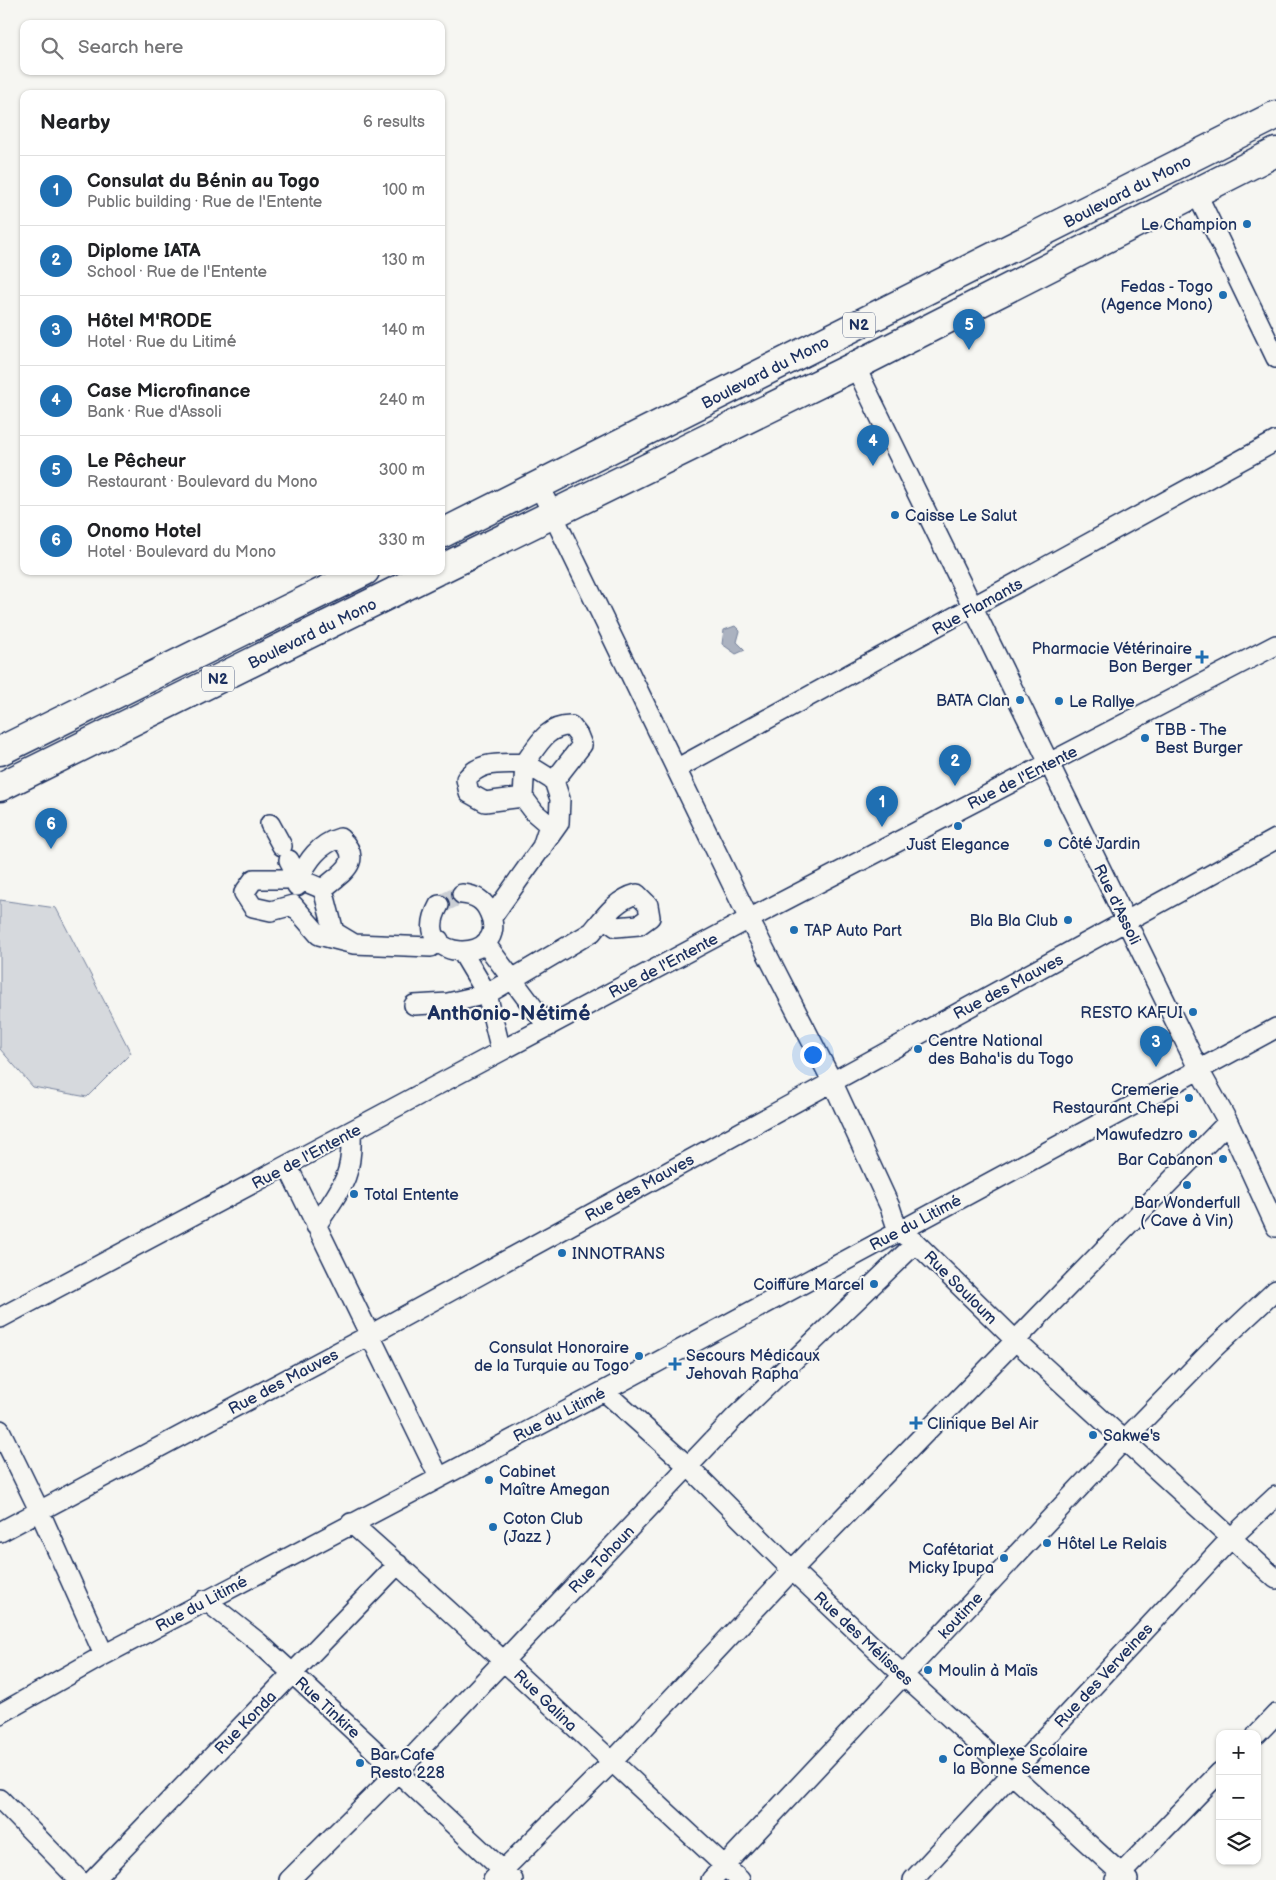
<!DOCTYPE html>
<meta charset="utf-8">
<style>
:root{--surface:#fff;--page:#f2f2f2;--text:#202124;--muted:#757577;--line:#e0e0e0;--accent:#1f6fb2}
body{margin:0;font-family:"Balsamiq Sans",sans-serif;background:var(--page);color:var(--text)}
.controls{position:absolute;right:15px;bottom:15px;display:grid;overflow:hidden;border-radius:10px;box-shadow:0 1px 4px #0004}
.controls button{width:45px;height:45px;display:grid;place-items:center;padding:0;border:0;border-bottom:1px solid var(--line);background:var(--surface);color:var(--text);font:25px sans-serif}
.you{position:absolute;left:812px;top:1054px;width:18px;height:18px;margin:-12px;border:4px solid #fff;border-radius:50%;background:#1a73e8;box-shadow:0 0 0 8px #1a73e833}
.badge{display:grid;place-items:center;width:32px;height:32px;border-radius:50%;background:var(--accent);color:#fff;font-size:16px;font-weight:700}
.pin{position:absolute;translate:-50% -41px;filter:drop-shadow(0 1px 2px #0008)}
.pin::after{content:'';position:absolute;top:26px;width:18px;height:15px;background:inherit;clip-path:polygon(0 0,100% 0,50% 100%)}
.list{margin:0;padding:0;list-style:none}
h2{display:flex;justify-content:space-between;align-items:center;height:65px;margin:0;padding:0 20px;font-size:21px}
h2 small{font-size:16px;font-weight:400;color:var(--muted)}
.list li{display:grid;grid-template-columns:32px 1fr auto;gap:15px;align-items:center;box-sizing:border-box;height:70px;padding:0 20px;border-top:1px solid var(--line)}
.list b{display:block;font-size:19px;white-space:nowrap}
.list p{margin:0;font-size:16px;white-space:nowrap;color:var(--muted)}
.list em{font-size:16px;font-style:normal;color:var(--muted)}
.icon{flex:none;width:28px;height:28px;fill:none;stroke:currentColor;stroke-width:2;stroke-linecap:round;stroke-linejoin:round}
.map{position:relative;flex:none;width:1276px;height:1880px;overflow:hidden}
.search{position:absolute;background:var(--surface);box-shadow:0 1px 4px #0004;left:20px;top:20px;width:425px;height:55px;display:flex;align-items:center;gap:12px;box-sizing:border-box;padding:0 18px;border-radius:10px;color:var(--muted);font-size:19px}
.panel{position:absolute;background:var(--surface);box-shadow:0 1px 4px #0004;left:20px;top:90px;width:425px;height:485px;border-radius:10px}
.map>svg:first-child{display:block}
.green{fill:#d6d9dd;stroke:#78849e}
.water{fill:#abb2c0;stroke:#717e99}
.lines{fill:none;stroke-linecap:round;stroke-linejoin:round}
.minor-tunnel{stroke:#caced4;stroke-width:19;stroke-dasharray:19 9;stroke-linecap:butt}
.minor-casing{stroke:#1b2f5e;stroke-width:22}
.highway-casing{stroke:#1b2f5e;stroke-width:31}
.minor{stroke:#f6f6f2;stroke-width:19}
.highway{stroke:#f6f6f2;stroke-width:28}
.poi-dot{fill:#1f6fb2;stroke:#f6f6f2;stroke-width:2}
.labels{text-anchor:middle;stroke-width:4;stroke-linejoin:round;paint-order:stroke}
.shield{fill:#f6f6f2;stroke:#5d6b8a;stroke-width:1}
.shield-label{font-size:15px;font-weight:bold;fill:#1b2f5e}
.street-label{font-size:16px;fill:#1b2f5e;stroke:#f6f6f2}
.poi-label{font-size:16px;fill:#1b2f5e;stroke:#f6f6f2;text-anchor:start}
.district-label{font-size:21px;font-weight:bold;fill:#1b2f5e;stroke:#f6f6f2}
</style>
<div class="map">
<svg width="1276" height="1880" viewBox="0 0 1276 1880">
<rect width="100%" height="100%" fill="#f6f6f2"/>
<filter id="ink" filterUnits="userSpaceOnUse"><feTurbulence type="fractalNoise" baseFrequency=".02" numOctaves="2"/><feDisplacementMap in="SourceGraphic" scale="10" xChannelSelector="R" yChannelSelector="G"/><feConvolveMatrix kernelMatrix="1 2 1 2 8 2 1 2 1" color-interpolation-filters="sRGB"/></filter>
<g filter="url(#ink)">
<!-- green -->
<path class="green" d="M 0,900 L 56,908 L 131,1053 L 87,1097 L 33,1087 L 0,1049 Z"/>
<!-- water -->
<path class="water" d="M 735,626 L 740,631 L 737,642 L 745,650 L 736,654 L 722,644 L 724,630 Z"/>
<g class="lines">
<!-- minor-tunnel -->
<path class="minor-tunnel" d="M 439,905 L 462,894"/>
<defs>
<path id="minor" d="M 1196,192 L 1276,358
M 855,366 L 1199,1070 L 1228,1122 L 1276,1227
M 539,486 L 749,919 L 832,1081 L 890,1207 L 898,1231 L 916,1243 L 1016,1341 L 1276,1579
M 676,769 L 1276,441
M 270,824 L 282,846
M 541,850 L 549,825 L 535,813 L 523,797 L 485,802 L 469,793 L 466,779 C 482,759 502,765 525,763 C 538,745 547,725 571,726 L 578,735 L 582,745 L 554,781
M 289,860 L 299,879 L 297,886
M 299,879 L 254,879 L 244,893 L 253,907 L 271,911 L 293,905 L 319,935 L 354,944 L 334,932 L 323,889 L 299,879 C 308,860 319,844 340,838 C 365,862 342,872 323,889
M 439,905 C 406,966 514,964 489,912 C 484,900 475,895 462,894
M 492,917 L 559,823 L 560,799 L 554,781 L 525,763 L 523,797
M 485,943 L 548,1027
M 354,944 L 431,947 L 439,940
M 462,952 L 487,994 L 501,1051
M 414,1005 L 448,1003 L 487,994 L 592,932 C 605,916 617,899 637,894 L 648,905 L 650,917 L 639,925 L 616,927 L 604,918
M 288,1167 L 439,1477
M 316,1226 C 340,1189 353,1179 351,1133
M 0,1318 L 749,919 L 1276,645
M 604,1391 L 689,1467 L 792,1570 L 903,1675 L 1128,1880
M 0,1430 L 39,1510 L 104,1655
M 351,1523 C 483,1639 610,1761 740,1880
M 0,1532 L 370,1335 L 1276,839
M 205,1600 L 258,1642 L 292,1673 L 513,1880
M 0,1714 L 104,1655 L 604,1391 L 1276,1028
M 1257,1734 L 1276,1714
M 0,1799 L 79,1880
M 93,1880 L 398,1564
M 289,1880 L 398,1772 L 735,1417 L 916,1243
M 493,1880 L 611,1763 L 792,1570 L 1228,1122
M 711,1880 L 1124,1440 L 1213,1349 L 1276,1290
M 913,1880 L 1231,1538 L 1276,1496
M 1115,1880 L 1220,1772"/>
<path id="highway" d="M 441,534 L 1276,115
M 441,569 L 855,366 L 1276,152
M 0,751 L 365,571
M 0,787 L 436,571"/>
</defs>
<!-- minor casing -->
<use href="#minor" class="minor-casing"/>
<!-- highway casing -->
<use href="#highway" class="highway-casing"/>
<!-- minor -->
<use href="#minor" class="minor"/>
<!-- highway -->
<use href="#highway" class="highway"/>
</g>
</g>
<!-- markers -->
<g class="poi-dot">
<circle cx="1247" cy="224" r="5"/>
<circle cx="1223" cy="295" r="5"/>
<circle cx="895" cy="515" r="5"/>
<path d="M1199.5 649.5h5v5h5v5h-5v5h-5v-5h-5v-5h5z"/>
<circle cx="1020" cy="700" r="5"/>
<circle cx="1059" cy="701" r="5"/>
<circle cx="1145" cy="738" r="5"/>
<circle cx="958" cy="826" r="5"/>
<circle cx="1048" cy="843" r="5"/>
<circle cx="1068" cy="920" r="5"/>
<circle cx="794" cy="930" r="5"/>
<circle cx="1193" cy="1012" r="5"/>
<circle cx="918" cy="1049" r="5"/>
<circle cx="1189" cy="1098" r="5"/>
<circle cx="1193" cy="1134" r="5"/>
<circle cx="1223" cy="1159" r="5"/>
<circle cx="1187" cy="1185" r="5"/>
<circle cx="354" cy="1194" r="5"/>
<circle cx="562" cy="1253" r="5"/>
<circle cx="874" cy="1284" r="5"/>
<circle cx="639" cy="1356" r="5"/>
<path d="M672.5 1356.5h5v5h5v5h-5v5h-5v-5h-5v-5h5z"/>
<path d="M913.5 1415.5h5v5h5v5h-5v5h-5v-5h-5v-5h5z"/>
<circle cx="1093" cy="1435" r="5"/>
<circle cx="489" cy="1480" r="5"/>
<circle cx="493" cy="1527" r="5"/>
<circle cx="1047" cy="1543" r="5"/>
<circle cx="1004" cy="1558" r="5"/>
<circle cx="928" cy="1670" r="5"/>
<circle cx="943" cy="1759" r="5"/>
<circle cx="360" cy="1763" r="5"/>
</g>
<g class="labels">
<!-- shield labels -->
<g class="shield">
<rect x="843" y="312.5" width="32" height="25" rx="4"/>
<rect x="202" y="666.5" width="32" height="25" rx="4"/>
</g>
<g class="shield-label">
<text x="859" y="330">N2</text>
<text x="218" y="684">N2</text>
</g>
<!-- street labels -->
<g class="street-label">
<text transform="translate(1127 191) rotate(-27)" y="6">Boulevard du Mono</text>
<text transform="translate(765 372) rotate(-27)" y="6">Boulevard du Mono</text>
<text transform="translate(977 606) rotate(-29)" y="6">Rue Flamants</text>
<text transform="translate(312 633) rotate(-26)" y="6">Boulevard du Mono</text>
<text transform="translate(1022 777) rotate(-27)" y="6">Rue de l'Entente</text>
<text transform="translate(1118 904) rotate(64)" y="6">Rue d'Assoli</text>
<text transform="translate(663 965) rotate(-28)" y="6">Rue de l'Entente</text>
<text transform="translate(1008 986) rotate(-28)" y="6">Rue des Mauves</text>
<text transform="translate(306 1156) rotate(-28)" y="6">Rue de l'Entente</text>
<text transform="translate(639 1187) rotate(-29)" y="6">Rue des Mauves</text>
<text transform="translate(915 1222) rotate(-28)" y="6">Rue du Litimé</text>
<text transform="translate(961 1287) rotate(45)" y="6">Rue Souloum</text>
<text transform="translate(283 1381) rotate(-28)" y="6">Rue des Mauves</text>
<text transform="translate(559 1414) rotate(-27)" y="6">Rue du Litimé</text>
<text transform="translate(601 1559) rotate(-46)" y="6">Rue Tohoun</text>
<text transform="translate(201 1603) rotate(-28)" y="6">Rue du Litimé</text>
<text transform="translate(960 1615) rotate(-47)" y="6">koutime</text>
<text transform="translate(864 1638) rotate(43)" y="6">Rue des Mélisses</text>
<text transform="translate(1103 1675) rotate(-47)" y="6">Rue des Verveines</text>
<text transform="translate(546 1700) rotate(44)" y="6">Rue Galina</text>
<text transform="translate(328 1707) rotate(43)" y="6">Rue Tinkire</text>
<text transform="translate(245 1722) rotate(-46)" y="6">Rue Konda</text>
</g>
<!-- poi labels -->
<g class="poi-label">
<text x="1237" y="230" text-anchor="end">Le Champion</text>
<text x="1213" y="292" text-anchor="end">Fedas - Togo<tspan x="1213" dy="18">(Agence Mono)</tspan></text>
<text x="905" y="521">Caisse Le Salut</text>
<text x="1192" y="654" text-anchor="end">Pharmacie Vétérinaire<tspan x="1192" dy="18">Bon Berger</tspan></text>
<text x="1010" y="706" text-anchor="end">BATA Clan</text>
<text x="1069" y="707">Le Rallye</text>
<text x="1155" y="735">TBB - The<tspan x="1155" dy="18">Best Burger</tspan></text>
<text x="1058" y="849">Côté Jardin</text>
<text x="958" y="850" text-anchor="middle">Just Elegance</text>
<text x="1058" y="926" text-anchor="end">Bla Bla Club</text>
<text x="804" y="936">TAP Auto Part</text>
<text x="1183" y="1018" text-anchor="end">RESTO KAFUI</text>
<text x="928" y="1046">Centre National<tspan x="928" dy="18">des Baha'is du Togo</tspan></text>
<text x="1179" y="1095" text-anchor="end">Cremerie<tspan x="1179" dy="18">Restaurant Chepi</tspan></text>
<text x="1183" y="1140" text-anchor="end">Mawufedzro</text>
<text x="1213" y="1165" text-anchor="end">Bar Cabanon</text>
<text x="364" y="1200">Total Entente</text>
<text x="1187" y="1208" text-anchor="middle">Bar Wonderfull<tspan x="1187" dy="18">( Cave à Vin)</tspan></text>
<text x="572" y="1259">INNOTRANS</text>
<text x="864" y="1290" text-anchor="end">Coiffure Marcel</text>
<text x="629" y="1353" text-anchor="end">Consulat Honoraire<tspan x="629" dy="18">de la Turquie au Togo</tspan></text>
<text x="686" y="1361">Secours Médicaux<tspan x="686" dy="18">Jehovah Rapha</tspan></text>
<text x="927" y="1429">Clinique Bel Air</text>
<text x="1103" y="1441">Sakwe's</text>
<text x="499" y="1477">Cabinet<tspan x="499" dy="18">Maître Amegan</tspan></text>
<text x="503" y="1524">Coton Club<tspan x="503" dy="18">(Jazz )</tspan></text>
<text x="1057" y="1549">Hôtel Le Relais</text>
<text x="994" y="1555" text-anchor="end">Cafétariat<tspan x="994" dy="18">Micky Ipupa</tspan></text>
<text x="938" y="1676">Moulin à Maïs</text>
<text x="953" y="1756">Complexe Scolaire<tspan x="953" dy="18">la Bonne Semence</tspan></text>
<text x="370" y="1760">Bar Cafe<tspan x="370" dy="18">Resto 228</tspan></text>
</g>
<!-- district labels -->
<g class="district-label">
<text x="509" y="1020">Anthonio-Nétimé</text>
</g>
</g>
</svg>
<div class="controls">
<button>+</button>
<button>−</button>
<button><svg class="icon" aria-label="layers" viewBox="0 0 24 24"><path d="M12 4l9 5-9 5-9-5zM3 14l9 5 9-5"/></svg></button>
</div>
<div class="you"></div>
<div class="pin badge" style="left:882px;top:827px">1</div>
<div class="pin badge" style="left:955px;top:786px">2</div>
<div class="pin badge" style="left:1156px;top:1067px">3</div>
<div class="pin badge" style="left:873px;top:466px">4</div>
<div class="pin badge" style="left:969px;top:350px">5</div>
<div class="pin badge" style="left:51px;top:849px">6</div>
<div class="search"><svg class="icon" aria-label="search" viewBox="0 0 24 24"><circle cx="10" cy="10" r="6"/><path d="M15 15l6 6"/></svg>Search here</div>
<section class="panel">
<h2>Nearby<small>6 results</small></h2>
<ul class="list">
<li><span class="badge">1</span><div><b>Consulat du Bénin au Togo</b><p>Public building · Rue de l'Entente</p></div><em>100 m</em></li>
<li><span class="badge">2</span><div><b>Diplome IATA</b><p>School · Rue de l'Entente</p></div><em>130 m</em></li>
<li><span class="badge">3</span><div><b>Hôtel M'RODE</b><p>Hotel · Rue du Litimé</p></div><em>140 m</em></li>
<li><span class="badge">4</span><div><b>Case Microfinance</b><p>Bank · Rue d'Assoli</p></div><em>240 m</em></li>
<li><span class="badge">5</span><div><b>Le Pêcheur</b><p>Restaurant · Boulevard du Mono</p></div><em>300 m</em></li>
<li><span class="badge">6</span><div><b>Onomo Hotel</b><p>Hotel · Boulevard du Mono</p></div><em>330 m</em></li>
</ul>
</section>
</div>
